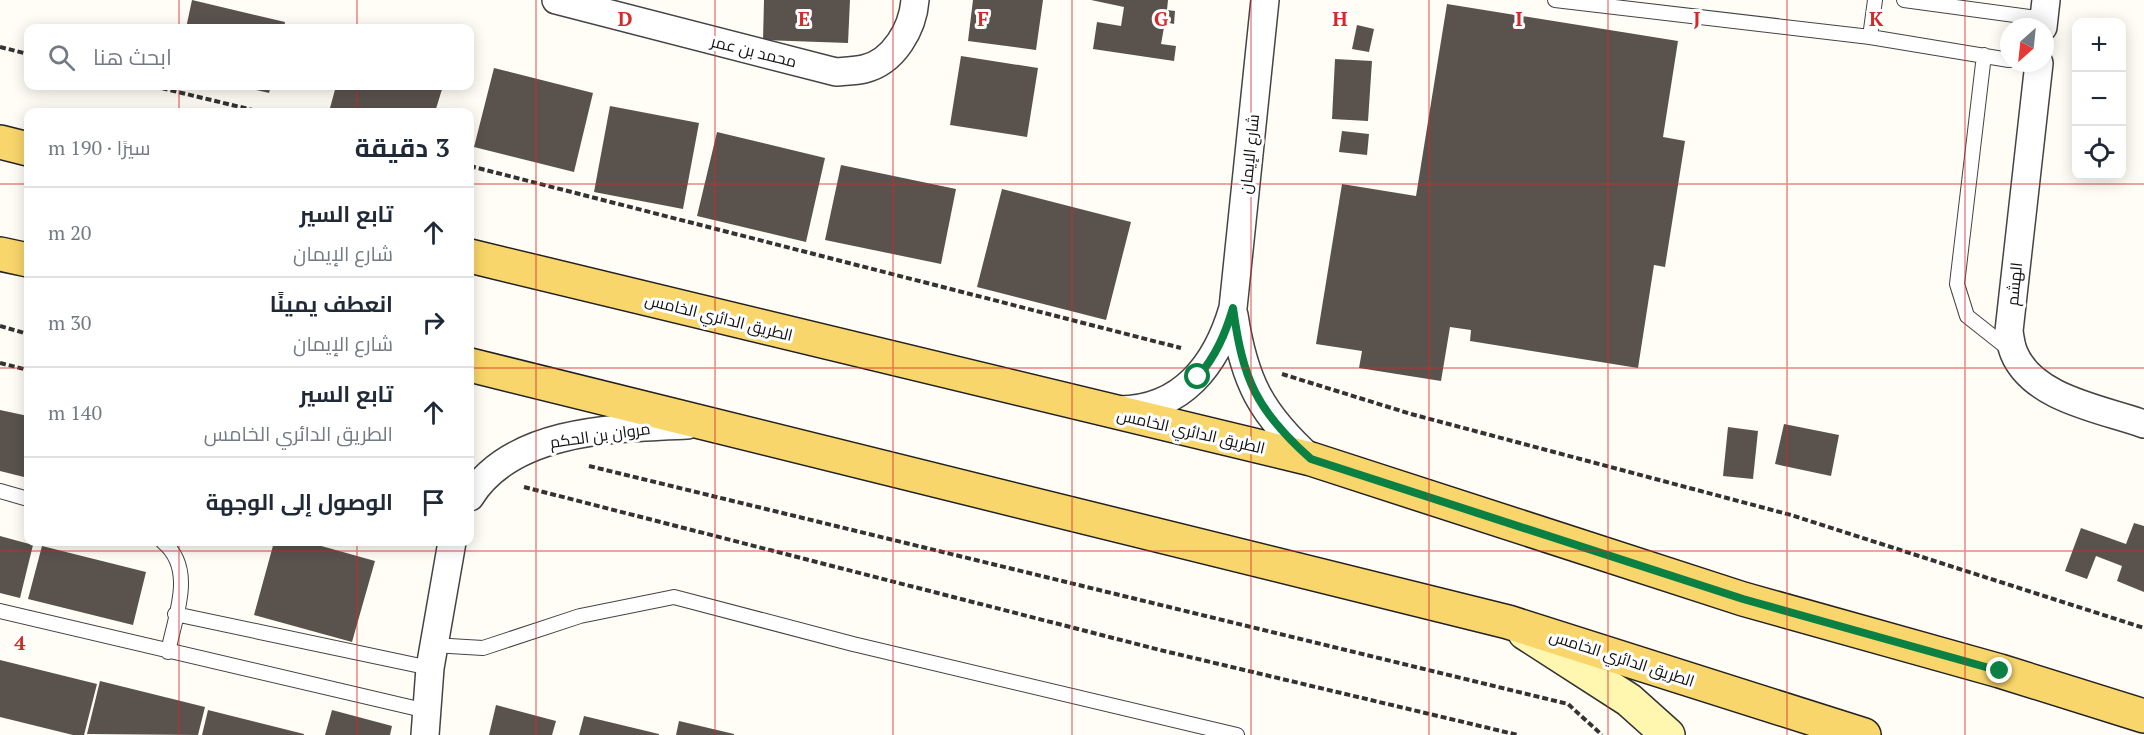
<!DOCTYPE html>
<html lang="ar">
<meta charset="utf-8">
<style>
:root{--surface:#fff;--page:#f2f2f3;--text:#1f2937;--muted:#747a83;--line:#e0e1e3}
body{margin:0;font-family:"PT Serif",Cairo,serif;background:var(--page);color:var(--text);direction:rtl}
.controls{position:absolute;right:18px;top:18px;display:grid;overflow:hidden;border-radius:12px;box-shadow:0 3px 15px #0003}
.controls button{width:54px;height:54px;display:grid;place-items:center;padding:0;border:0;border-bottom:2px solid var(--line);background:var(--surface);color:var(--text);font:30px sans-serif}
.compass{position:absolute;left:2000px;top:18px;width:54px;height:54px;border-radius:50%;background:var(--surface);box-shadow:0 3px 15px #0003;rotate:207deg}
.stop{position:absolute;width:18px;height:18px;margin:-14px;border:4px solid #0b8043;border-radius:50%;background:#fff}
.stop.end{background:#0b8043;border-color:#fff;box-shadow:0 2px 6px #0008}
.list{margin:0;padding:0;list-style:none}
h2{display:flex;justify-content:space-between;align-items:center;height:78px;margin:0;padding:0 24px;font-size:26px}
h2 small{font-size:20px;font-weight:400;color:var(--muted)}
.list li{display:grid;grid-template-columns:39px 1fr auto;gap:18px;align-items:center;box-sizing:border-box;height:90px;padding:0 24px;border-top:2px solid var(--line)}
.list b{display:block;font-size:22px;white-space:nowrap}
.list p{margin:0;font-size:20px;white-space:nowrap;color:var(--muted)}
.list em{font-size:20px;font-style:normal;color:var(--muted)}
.icon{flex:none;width:33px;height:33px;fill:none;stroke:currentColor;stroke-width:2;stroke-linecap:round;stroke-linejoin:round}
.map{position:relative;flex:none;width:2144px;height:735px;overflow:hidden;direction:ltr}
.search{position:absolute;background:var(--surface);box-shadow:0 3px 15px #0003;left:24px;top:24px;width:450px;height:66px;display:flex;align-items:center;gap:15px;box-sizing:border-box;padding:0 21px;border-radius:12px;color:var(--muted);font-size:22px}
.panel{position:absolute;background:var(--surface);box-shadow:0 3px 15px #0003;left:24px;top:108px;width:450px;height:438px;border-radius:12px;direction:rtl}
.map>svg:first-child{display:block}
.building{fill:#5a524d}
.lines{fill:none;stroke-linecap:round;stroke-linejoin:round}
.lane-casing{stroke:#444;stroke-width:16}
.street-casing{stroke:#444;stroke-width:30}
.secondary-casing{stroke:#333;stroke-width:36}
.primary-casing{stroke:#222;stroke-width:36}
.path{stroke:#333;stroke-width:4;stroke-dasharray:6 3;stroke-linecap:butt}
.lane{stroke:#fff;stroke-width:14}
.street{stroke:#fff;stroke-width:27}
.secondary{stroke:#fff6b0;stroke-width:33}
.primary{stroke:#f9d66b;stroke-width:33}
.route{stroke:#0b8043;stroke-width:8}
.grid{fill:none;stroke:#d62828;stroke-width:1.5;stroke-opacity:0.55}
.labels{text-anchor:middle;stroke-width:6;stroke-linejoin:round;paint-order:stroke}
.street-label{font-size:16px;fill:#111;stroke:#fff}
.grid-label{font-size:20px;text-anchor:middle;font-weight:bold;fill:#d62828;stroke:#fff;stroke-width:6;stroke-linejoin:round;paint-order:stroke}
</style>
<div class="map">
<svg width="2144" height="735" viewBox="0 0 2144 735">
<rect width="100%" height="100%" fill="#fffdf5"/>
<!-- building -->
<path class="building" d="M 192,0 L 285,22 L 284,28 L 186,28 Z
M 764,0 L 850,0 L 848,43 L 763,40 Z
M 973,0 L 1043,0 L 1036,50 L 968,41 Z
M 1091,0 L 1168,0 L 1167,10 L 1175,11 L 1174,24 L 1165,22 L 1161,44 L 1176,46 L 1174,61 L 1093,49 L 1097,22 L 1121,26 L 1124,7 Z
M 1447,4 L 1678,41 L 1663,137 L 1685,141 L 1665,267 L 1654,265 L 1638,368 L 1470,341 L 1471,330 L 1450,327 L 1441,381 L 1359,368 L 1362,351 L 1316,344 L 1342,184 L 1416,196 Z
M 1357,25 L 1374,29 L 1369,52 L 1352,49 Z
M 961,56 L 1038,68 L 1027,137 L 950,125 Z
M 1335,59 L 1372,61 L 1368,121 L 1332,119 Z
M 494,68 L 593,93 L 574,172 L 474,147 Z
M 240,86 L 271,86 L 269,93 Z
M 336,86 L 443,86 L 435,112 L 345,112 L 330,108 Z
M 610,106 L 699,123 L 683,209 L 594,192 Z
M 1342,131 L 1369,134 L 1367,155 L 1339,152 Z
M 717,132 L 825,158 L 806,242 L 697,216 Z
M 841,165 L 956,189 L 941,264 L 825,240 Z
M 1002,189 L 1131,222 L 1106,320 L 977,287 Z
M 0,410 L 28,416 L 28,478 L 0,471 Z
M 1784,424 L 1839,435 L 1831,476 L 1775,464 Z
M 1728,427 L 1758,431 L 1753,479 L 1723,476 Z
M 2134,523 L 2144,526 L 2144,592 L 2117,581 L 2122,566 L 2096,556 L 2087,579 L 2065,571 L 2081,528 L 2126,544 Z
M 0,536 L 33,545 L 20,598 L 0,593 Z
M 274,542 L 307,542 L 375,561 L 352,642 L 254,615 Z
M 42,546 L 146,572 L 133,625 L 28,599 Z
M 0,660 L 97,684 L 84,735 L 73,735 L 0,717 Z
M 100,681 L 205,707 L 198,735 L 87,734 Z
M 496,705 L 556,721 L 552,735 L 489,735 Z
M 208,710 L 304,734 L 304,735 L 202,735 Z
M 332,710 L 392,726 L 390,735 L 325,735 Z
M 584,716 L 659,734 L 659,735 L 579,735 Z
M 679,721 L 734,734 L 734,735 L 676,735 Z"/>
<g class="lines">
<defs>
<path id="lane" d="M 1555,0 L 1870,37 L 2009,60
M 1904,0 L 2044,19
M 1870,37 L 1875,0
M 1984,55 L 1957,284 L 1967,316 L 2010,350
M 0,491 L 28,499
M 163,542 C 196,569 175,616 168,652
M 0,611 L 427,711
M 175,614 L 430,668
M 433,645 L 483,648 L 580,616 L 674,597 L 853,644 L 1237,735"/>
<path id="street" d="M 556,0 L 836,72 C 845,71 855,71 864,69 C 894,62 913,28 915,0
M 2043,27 L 2046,0
M 2039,63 L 2009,331 C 2010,338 2011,346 2014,353 C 2033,399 2102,409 2144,424
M 1234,315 C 1244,381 1261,414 1311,459
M 1119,410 C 1183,410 1217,363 1233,308 L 1265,0
M 470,497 C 512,429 616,428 687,425
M 425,735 L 430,668 L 452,542"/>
<path id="secondary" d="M 1525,633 L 1629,700 L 1668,735"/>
<path id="primary" d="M 0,142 L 28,149
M 0,254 L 28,260
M 470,256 L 1311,459 L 1743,599 L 2000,671 L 2144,716
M 470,365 L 1508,622 L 1864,735"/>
</defs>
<!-- lane casing -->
<use href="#lane" class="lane-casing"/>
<!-- street casing -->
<use href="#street" class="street-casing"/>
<!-- secondary casing -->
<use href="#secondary" class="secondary-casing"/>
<!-- primary casing -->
<use href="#primary" class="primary-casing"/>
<!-- path -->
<path class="path" d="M 0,47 L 28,54
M 153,86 L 261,112
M 470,166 L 1181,348
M 0,326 L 28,334
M 0,363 L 28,370
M 1282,374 L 1411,414 L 1791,515 L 2144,628
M 589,466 L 1568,704 L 1602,735
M 524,487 L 1160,650 L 1518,735"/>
<!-- lane -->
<use href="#lane" class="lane"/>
<!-- street -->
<use href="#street" class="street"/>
<!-- secondary -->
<use href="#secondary" class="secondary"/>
<!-- primary -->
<use href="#primary" class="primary"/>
</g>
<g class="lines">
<!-- route -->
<path class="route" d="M 1198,377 C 1216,355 1225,335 1233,308 C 1243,380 1256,410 1311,459 L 1743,599 L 2000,671"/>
</g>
<!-- grid -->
<path class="grid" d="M 179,0 L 179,28M 357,0 L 357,28M 536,0 L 536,735M 715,0 L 715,735M 893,0 L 893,735M 1072,0 L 1072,735M 1251,0 L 1251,735M 1429,0 L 1429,735M 1608,0 L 1608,735M 1787,0 L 1787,735M 1965,0 L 1965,735M 179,86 L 179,112M 357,86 L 357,112M 0,184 L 28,184M 470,184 L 2144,184M 0,368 L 28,368M 470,368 L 2144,368M 179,542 L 179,735M 357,542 L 357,735M 0,551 L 2144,551"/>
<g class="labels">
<!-- street labels -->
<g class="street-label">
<text transform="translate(754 51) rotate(14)" y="6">محمد بن عمر</text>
<text transform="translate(1249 154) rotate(-84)" y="6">شارع الإيمان</text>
<text transform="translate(2014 284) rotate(-84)" y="6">الهشم</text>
<text transform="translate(719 317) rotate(14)" y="6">الطريق الدائري الخامس</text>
<text transform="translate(1191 431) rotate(13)" y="6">الطريق الدائري الخامس</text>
<text transform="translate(600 435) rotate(-8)" y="6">مروان بن الحكم</text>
<text transform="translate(1622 658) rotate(18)" y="6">الطريق الدائري الخامس</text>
</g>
</g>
<g class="grid-label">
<text x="625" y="26">D</text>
<text x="804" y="26">E</text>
<text x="983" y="26">F</text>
<text x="1161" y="26">G</text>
<text x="1340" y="26">H</text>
<text x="1519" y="26">I</text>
<text x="1697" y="26">J</text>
<text x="1876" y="26">K</text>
<text x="20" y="650">4</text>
</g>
</svg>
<div class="controls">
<button>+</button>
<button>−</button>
<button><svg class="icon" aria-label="locate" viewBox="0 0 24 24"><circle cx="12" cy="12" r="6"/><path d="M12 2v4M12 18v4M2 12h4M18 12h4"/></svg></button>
</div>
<svg class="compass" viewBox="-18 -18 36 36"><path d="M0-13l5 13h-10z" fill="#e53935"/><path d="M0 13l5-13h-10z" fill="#747a83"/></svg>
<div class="stop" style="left:1198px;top:377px"></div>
<div class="stop end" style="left:2000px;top:671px"></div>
<div class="search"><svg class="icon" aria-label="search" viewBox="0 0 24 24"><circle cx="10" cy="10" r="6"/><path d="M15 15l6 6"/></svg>ابحث هنا</div>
<section class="panel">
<h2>3 دقيقة<small>سيرًا · 190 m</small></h2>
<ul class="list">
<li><svg class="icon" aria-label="ahead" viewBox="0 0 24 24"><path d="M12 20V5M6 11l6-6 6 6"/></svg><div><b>تابع السير</b><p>شارع الإيمان</p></div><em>20 m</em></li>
<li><svg class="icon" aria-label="right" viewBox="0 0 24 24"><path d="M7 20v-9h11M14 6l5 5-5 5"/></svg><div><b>انعطف يمينًا</b><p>شارع الإيمان</p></div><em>30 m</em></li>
<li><svg class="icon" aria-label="ahead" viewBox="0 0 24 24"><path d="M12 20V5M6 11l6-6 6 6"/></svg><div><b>تابع السير</b><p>الطريق الدائري الخامس</p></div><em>140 m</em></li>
<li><svg class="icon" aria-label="arrive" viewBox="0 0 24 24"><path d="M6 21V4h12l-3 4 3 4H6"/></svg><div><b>الوصول إلى الوجهة</b></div></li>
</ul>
</section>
</div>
